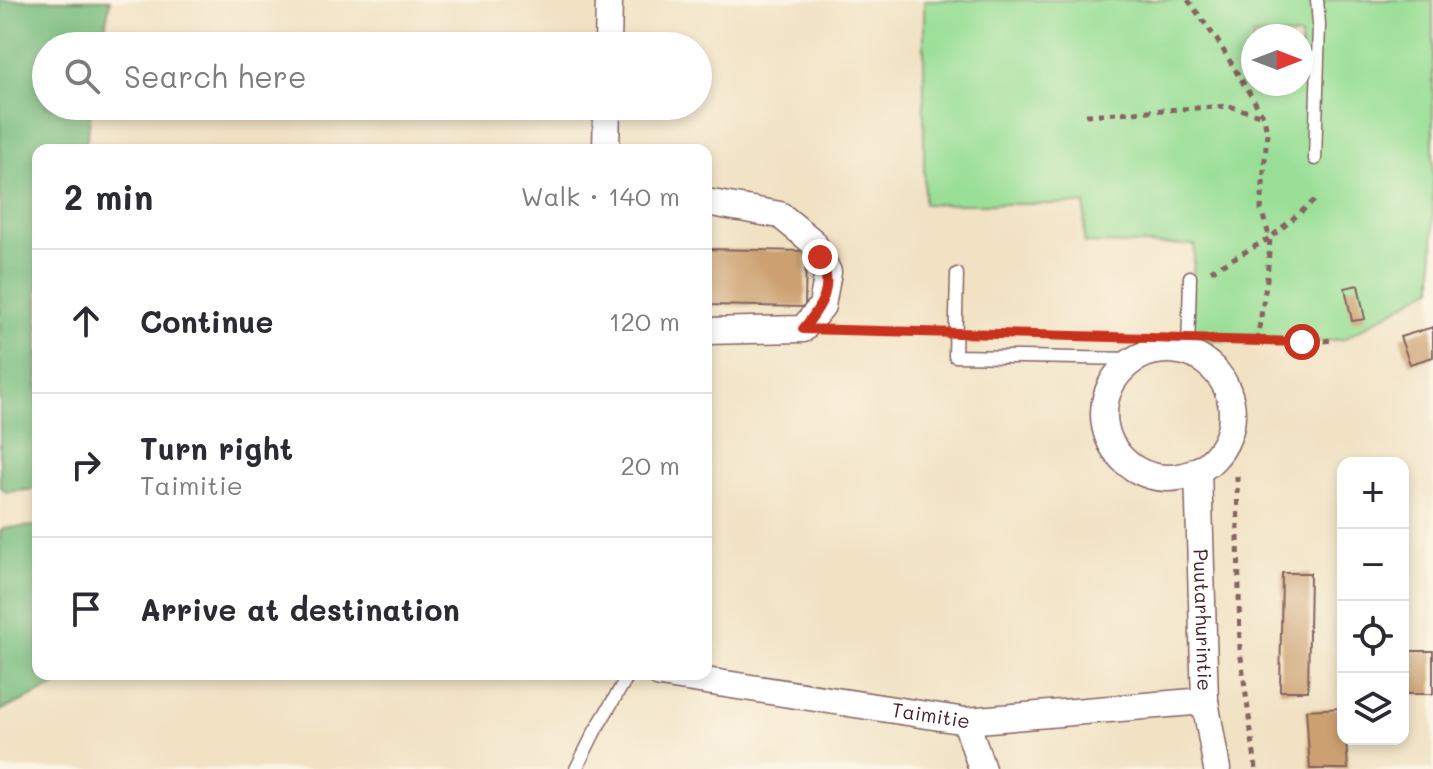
<!DOCTYPE html>
<meta charset="utf-8">
<style>
:root{--surface:#fff;--page:#f2f2f3;--text:#2b2b33;--muted:#7c7c81;--line:#e1e1e2}
body{margin:0;font-family:Mali,sans-serif;background:var(--page);color:var(--text)}
.controls{position:absolute;right:24px;bottom:24px;display:grid;overflow:hidden;border-radius:16px;box-shadow:0 4px 12px #0003}
.controls button{width:72px;height:72px;display:grid;place-items:center;padding:0;border:0;border-bottom:2px solid var(--line);background:var(--surface);color:var(--text);font:40px sans-serif}
.compass{position:absolute;left:1241px;top:24px;width:72px;height:72px;border-radius:50%;background:var(--surface);box-shadow:0 4px 12px #0003;rotate:90deg}
.stop{position:absolute;width:24px;height:24px;margin:-18px;border:6px solid #c8321e;border-radius:50%;background:#fff}
.stop.end{background:#c8321e;border-color:#fff;box-shadow:0 2px 8px #0008}
.list{margin:0;padding:0;list-style:none}
h2{display:flex;justify-content:space-between;align-items:center;height:104px;margin:0;padding:0 32px;font-size:34px}
h2 small{font-size:26px;font-weight:400;color:var(--muted)}
.list li{display:grid;grid-template-columns:52px 1fr auto;gap:24px;align-items:center;box-sizing:border-box;height:144px;padding:0 32px;border-top:2px solid var(--line)}
.list b{display:block;font-size:30px;white-space:nowrap}
.list p{margin:0;font-size:26px;white-space:nowrap;color:var(--muted)}
.list em{font-size:26px;font-style:normal;color:var(--muted)}
.icon{flex:none;width:44px;height:44px;fill:none;stroke:currentColor;stroke-width:2;stroke-linecap:round;stroke-linejoin:round}
.map{position:relative;flex:none;width:1433px;height:769px;overflow:hidden}
.search{position:absolute;background:var(--surface);box-shadow:0 4px 12px #0003;left:32px;top:32px;width:680px;height:88px;display:flex;align-items:center;gap:20px;box-sizing:border-box;padding:0 28px;border-radius:44px;color:var(--muted);font-size:30px}
.panel{position:absolute;background:var(--surface);box-shadow:0 4px 12px #0003;left:32px;top:144px;width:680px;height:536px;border-radius:16px}
.map>svg:first-child{display:block}
.green{fill:#9adf97;stroke:#727f61;stroke-width:2;fill-rule:evenodd}
.forest{fill:#7bbe80;stroke:#626e56;stroke-width:2}
.building{fill:#cca071}
.lines{fill:none;stroke-linecap:round;stroke-linejoin:round}
.service-casing{stroke:#846361;stroke-width:15}
.minor-casing{stroke:#846361;stroke-width:29}
.path{stroke:#846361;stroke-width:5;stroke-dasharray:6 6;stroke-linecap:butt}
.service{stroke:#fff;stroke-width:12}
.minor{stroke:#fff;stroke-width:26}
.route{stroke:#c8321e;stroke-width:10}
.labels{text-anchor:middle;stroke-width:7;stroke-linejoin:round;paint-order:stroke}
.street-label{font-size:20px;fill:#4a1f2b;stroke:#fcf5e5}
</style>
<div class="map">
<svg width="1433" height="769" viewBox="0 0 1433 769">
<rect width="100%" height="100%" fill="#fcf5e5"/>
<filter id="ink" filterUnits="userSpaceOnUse"><feTurbulence type="fractalNoise" baseFrequency=".0125" numOctaves="2"/><feDisplacementMap in="SourceGraphic" scale="16" xChannelSelector="R" yChannelSelector="G"/><feConvolveMatrix kernelMatrix="1 2 1 2 8 2 1 2 1" color-interpolation-filters="sRGB"/></filter>
<filter id="wash" filterUnits="userSpaceOnUse"><feTurbulence type="fractalNoise" baseFrequency=".006" numOctaves="4" result="noise"/><feDisplacementMap in="SourceGraphic" scale="32" xChannelSelector="R" yChannelSelector="G"/><feGaussianBlur stdDeviation="1.8" result="paint"/><feColorMatrix in="noise" values="0 0 0 0 0 0 0 0 0 0 0 0 0 0 0 0 0 1.4 0 .05"/><feComposite in="paint" operator="in"/></filter>
<g filter="url(#wash)">
<rect width="100%" height="100%" fill="#f1e2c4"/>
<!-- green -->
<path class="green" d="M 924,0 L 1433,0 L 1433,287 L 1344,339 L 1315,342 L 1189,340 L 1195,245 L 1084,243 L 1085,204 L 924,204 ZM 1253,36 L 1301,36 L 1301,84 L 1253,84 Z"/>
<!-- forest -->
<path class="forest" d="M 0,0 L 110,0 L 102,46 L 46,46 L 46,106 L 92,106 L 85,150 L 38,150 L 38,489 L 6,492 L 0,486 Z
M 38,526 L 38,674 L 82,674 L 0,711 L 0,532 L 4,528 Z"/>
<g id="blocks">
<!-- building -->
<path class="building" d="M 706,249 L 806,251 L 805,307 L 706,305 Z
M 1358,285 L 1365,319 L 1352,321 L 1345,288 Z
M 1433,327 L 1433,357 L 1410,364 L 1400,337 Z
M 1282,573 L 1310,573 L 1308,691 L 1280,691 Z
M 1403,651 L 1433,651 L 1433,694 L 1403,694 Z
M 1343,708 L 1343,739 L 1346,739 L 1348,769 L 1310,769 L 1306,710 Z"/>
</g>
</g>
<g filter="url(#ink)">
<use href="#blocks" fill-opacity="0" stroke="#846361" stroke-width="2"/>
<g class="lines">
<defs>
<path id="service" d="M 1315,159 L 1319,24 L 1317,0
M 957,274 L 955,356 L 1134,359
M 1188,353 L 1190,277
M 576,769 L 595,731 L 629,674"/>
<g id="minor">
<path d="M 608,46 L 609,0"/>
<path d="M 606,150 L 607,106"/>
<path d="M 706,202 L 780,215 L 813,242 L 828,272 L 822,306 L 803,329 L 706,331"/>
<circle cx="1168" cy="414" r="64"/>
<path id="s1" d="M 1198,470 L 1205,701 L 1217,769"/>
<path id="s2" d="M 660,674 L 966,721 L 1205,701"/>
<path d="M 966,721 L 982,769"/>
</g>
</defs>
<!-- service casing -->
<use href="#service" class="service-casing"/>
<!-- minor casing -->
<use href="#minor" class="minor-casing"/>
<!-- path -->
<path class="path" d="M 1188,0 L 1217,40 L 1264,117 L 1267,133 L 1261,210 L 1270,238 L 1207,273
M 1086,115 L 1229,106 L 1263,116
M 836,330 L 938,334
M 1136,339 L 1170,339
M 1204,340 L 1315,342 L 1333,340
M 1257,341 L 1267,279 L 1270,238 L 1315,200
M 1237,476 L 1240,650 L 1256,769"/>
<!-- service -->
<use href="#service" class="service"/>
<!-- minor -->
<use href="#minor" class="minor"/>
</g>
</g>
<g class="lines" filter="url(#ink)">
<!-- route -->
<path class="route" d="M 820,257 C 835,286 822,306 803,329 L 1302,342"/>
</g>
<g class="labels">
<!-- street labels -->
<g class="street-label">
<text dy="7" stroke="none"><textPath href="#s1" startOffset="150">Puutarhurintie</textPath></text>
<text dy="7" stroke="none"><textPath href="#s2" startOffset="274">Taimitie</textPath></text>
</g>
</g>
</svg>
<div class="controls">
<button>+</button>
<button>−</button>
<button><svg class="icon" aria-label="locate" viewBox="0 0 24 24"><circle cx="12" cy="12" r="6"/><path d="M12 2v4M12 18v4M2 12h4M18 12h4"/></svg></button>
<button><svg class="icon" aria-label="layers" viewBox="0 0 24 24"><path d="M12 4l9 5-9 5-9-5zM3 14l9 5 9-5"/></svg></button>
</div>
<svg class="compass" viewBox="-18 -18 36 36"><path d="M0-13l5 13h-10z" fill="#e53935"/><path d="M0 13l5-13h-10z" fill="#7c7c81"/></svg>
<div class="stop" style="left:1302px;top:342px"></div>
<div class="stop end" style="left:820px;top:257px"></div>
<div class="search"><svg class="icon" aria-label="search" viewBox="0 0 24 24"><circle cx="10" cy="10" r="6"/><path d="M15 15l6 6"/></svg>Search here</div>
<section class="panel">
<h2>2 min<small>Walk · 140 m</small></h2>
<ul class="list">
<li><svg class="icon" aria-label="ahead" viewBox="0 0 24 24"><path d="M12 20V5M6 11l6-6 6 6"/></svg><div><b>Continue</b></div><em>120 m</em></li>
<li><svg class="icon" aria-label="right" viewBox="0 0 24 24"><path d="M7 20v-9h11M14 6l5 5-5 5"/></svg><div><b>Turn right</b><p>Taimitie</p></div><em>20 m</em></li>
<li><svg class="icon" aria-label="arrive" viewBox="0 0 24 24"><path d="M6 21V4h12l-3 4 3 4H6"/></svg><div><b>Arrive at destination</b></div></li>
</ul>
</section>
</div>
